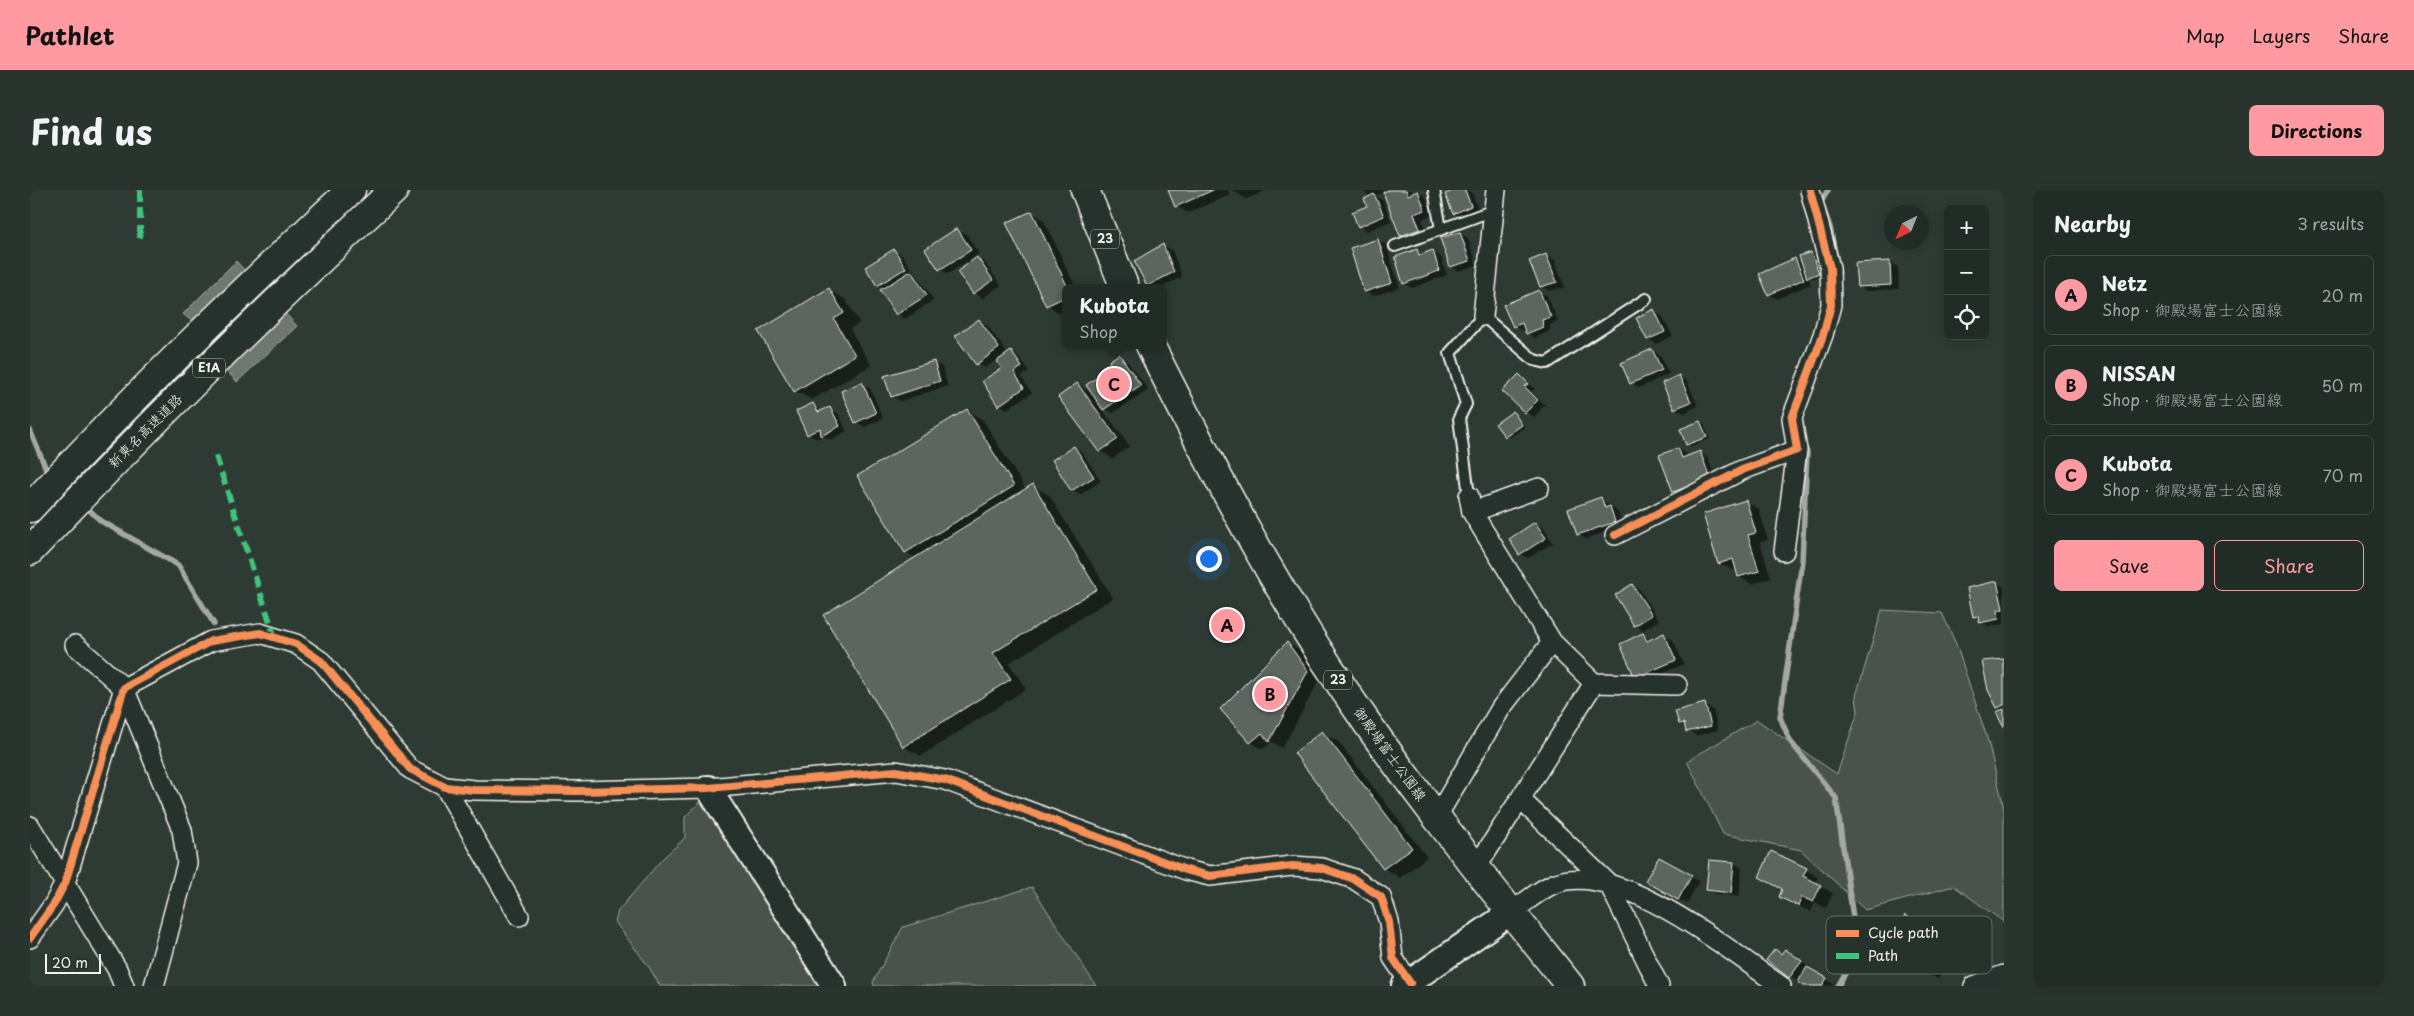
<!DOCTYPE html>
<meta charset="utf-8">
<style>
:root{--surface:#222c27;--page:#2a342f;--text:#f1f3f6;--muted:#a2a7a7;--line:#3f4844;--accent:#ff9aa2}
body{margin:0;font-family:"Playpen Sans","Klee One",sans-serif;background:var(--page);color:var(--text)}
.controls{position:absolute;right:15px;top:15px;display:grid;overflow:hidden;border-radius:8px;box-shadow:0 2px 12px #0003}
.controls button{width:45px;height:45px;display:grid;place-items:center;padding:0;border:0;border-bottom:1px solid var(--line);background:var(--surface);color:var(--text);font:25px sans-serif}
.compass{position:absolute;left:1854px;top:15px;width:45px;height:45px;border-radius:50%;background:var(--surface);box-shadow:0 2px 12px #0003;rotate:223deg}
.scale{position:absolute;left:15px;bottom:12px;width:56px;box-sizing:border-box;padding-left:5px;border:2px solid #f4f1e8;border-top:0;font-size:14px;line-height:18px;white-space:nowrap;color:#f4f1e8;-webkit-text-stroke:4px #26332d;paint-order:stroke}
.you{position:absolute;left:1178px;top:368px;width:18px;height:18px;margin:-12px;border:4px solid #fff;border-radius:50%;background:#1a73e8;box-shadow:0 0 0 8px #1a73e833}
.badge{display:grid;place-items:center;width:32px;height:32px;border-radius:50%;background:var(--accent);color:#111;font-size:16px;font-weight:700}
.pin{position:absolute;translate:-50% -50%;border:2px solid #fff;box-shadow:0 1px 5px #0006}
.popup{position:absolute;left:1032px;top:94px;width:105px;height:65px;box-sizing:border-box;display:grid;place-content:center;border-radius:8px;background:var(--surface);filter:drop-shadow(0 1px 4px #0005);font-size:16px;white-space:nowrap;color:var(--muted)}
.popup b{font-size:19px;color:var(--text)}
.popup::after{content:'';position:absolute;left:50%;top:100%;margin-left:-10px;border:10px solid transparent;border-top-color:var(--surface)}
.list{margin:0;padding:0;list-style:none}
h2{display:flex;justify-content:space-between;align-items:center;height:65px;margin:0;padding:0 20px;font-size:21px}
h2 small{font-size:16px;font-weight:400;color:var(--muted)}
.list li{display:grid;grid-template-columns:32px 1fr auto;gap:15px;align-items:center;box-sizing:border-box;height:80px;margin:0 10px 10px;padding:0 10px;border:1px solid var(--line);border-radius:8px}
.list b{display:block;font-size:19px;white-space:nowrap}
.list p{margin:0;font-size:16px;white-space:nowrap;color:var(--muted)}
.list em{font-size:16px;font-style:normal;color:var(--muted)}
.actions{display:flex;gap:10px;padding:15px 20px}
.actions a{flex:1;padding:11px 0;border:1px solid var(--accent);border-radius:8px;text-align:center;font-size:18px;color:var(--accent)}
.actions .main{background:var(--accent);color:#111}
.icon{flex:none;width:28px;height:28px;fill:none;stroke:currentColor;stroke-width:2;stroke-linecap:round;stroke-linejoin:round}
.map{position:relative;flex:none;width:1974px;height:796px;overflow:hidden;border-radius:8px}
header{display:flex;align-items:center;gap:30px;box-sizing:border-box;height:70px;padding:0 25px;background:var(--accent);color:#111}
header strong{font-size:24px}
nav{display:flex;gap:28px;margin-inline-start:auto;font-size:18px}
.intro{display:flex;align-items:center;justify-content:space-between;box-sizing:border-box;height:120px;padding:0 30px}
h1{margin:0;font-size:35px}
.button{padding:12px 22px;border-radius:8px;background:var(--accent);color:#111;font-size:18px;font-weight:700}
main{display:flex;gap:30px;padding:0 30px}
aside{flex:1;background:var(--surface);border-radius:8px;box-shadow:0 2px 12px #0003}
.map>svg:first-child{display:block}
.green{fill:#48524c;stroke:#9ea29a}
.water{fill:#6f7770;stroke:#a4a8a0}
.shadow{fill:#0007}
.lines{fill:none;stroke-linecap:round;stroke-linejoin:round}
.stream{stroke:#a4a8a0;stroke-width:5.5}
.building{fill:#5c655e;stroke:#f4f1e8}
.service-casing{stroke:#f4f1e8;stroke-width:14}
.minor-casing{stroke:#f4f1e8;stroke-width:22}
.tertiary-casing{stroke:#f4f1e8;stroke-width:28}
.primary-casing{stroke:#f4f1e8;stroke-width:31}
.motorway-casing{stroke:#f4f1e8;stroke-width:31}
.service{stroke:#26332d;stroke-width:10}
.minor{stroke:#26332d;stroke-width:19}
.tertiary{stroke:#26332d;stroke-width:24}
.primary{stroke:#26332d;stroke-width:28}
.motorway{stroke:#26332d;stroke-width:28}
.quiet{stroke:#40c37c;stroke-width:6;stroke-dasharray:12 6;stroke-linecap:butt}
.cycleway-casing{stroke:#26332d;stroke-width:11}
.cycleway{stroke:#f78f57;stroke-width:8}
.labels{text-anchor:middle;stroke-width:4.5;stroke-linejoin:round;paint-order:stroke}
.shield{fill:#26332d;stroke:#b6b8b0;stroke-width:1}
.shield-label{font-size:12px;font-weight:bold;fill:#f4f1e8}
.street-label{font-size:14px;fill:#f4f1e8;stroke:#26332d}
.key{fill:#26332d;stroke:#646c65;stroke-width:1}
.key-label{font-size:14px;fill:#f4f1e8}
</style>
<header>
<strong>Pathlet</strong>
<nav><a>Map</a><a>Layers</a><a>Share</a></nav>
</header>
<div class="intro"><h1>Find us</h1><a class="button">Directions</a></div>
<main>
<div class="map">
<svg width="1974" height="796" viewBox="0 0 1974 796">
<rect width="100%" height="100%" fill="#2e3b34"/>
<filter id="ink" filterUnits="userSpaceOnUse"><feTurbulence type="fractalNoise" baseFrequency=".02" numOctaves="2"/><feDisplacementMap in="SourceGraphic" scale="10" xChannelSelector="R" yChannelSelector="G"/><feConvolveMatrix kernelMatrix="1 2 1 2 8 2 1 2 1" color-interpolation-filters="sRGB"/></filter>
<g filter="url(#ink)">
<!-- green -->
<path class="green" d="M 1852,420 L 1912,423 L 1926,454 L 1958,551 L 1974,618 L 1974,732 L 1924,696 L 1835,720 L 1771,660 L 1693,644 L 1657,571 L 1727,530 L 1807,584 L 1828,522 L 1826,506 Z
M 673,609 L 792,796 L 630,796 L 619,777 L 585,732 L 588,721 L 632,669 L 655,648 L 655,627 Z
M 1002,697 L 1066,796 L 844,796 L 843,792 L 873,737 Z"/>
<!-- water -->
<path class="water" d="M 206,71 L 267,136 L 207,192 L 160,142 L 166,135 L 153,124 Z"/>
<!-- shadow -->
<path class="shadow" d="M 1140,0 L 1198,0 L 1200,5 L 1158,23 L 1146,16 Z
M 1202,0 L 1238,0 L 1216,9 Z
M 1332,0 L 1381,0 L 1383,4 L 1388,2 L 1396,7 L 1403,25 L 1392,29 L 1398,43 L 1380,50 L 1371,45 L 1354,2 L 1345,6 L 1353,10 L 1361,31 L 1337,41 L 1329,36 L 1340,7 Z
M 1428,0 L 1437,0 L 1442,3 L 1449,21 L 1432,28 L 1424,23 Z
M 1002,22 L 1014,30 L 1046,98 L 1035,98 L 1035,120 L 1029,123 L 1017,115 Z
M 927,40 L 936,44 L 949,64 L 918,84 L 910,79 Z
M 1430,43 L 1438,48 L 1447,75 L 1429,81 L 1421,77 Z
M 1348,50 L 1356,55 L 1370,98 L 1343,106 L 1335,101 Z
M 1133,56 L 1142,60 L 1152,87 L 1130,98 L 1123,98 L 1118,95 Z
M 864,60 L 872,65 L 904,110 L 875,129 L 867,124 L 854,99 L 848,96 L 837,78 Z
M 1387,60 L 1394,65 L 1403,62 L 1411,67 L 1417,85 L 1382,98 L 1374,93 Z
M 1781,63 L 1785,65 L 1792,85 L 1782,89 L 1778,87 L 1781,94 L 1747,109 L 1739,104 L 1765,70 L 1773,75 Z
M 1516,65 L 1525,70 L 1535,97 L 1519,101 L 1511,96 Z
M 947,68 L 955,73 L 971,95 L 953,108 L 944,103 L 929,82 Z
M 1860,72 L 1868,77 L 1869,99 L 1836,101 L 1828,96 Z
M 799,100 L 815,109 L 830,133 L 820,139 L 841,175 L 782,210 L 765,201 Z
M 1509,101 L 1517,106 L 1528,131 L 1520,135 L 1520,141 L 1505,148 L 1497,143 L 1496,139 L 1492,141 L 1484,136 Z
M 1624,121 L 1632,126 L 1643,146 L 1626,154 L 1618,149 Z
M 949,130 L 957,135 L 977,163 L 968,169 L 969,171 L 982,163 L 990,168 L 999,182 L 991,187 L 1002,203 L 977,219 L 969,215 L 973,178 L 968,169 L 955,178 L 947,174 Z
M 1622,160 L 1630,165 L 1639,184 L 1609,198 L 1601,193 Z
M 1089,166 L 1097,171 L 1119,200 L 1083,223 L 1070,216 L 1100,256 L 1083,269 L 1070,261 L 1030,207 L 1047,194 L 1064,204 Z
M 904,172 L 912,177 L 918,196 L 870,211 L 862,206 Z
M 1489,186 L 1505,199 L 1501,201 L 1515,215 L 1504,227 L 1496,222 Z
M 1649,186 L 1657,191 L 1668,216 L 1654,223 L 1645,218 Z
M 832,194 L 840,198 L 853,228 L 835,237 L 826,232 Z
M 783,214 L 793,222 L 800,218 L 808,223 L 817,241 L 800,250 L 792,246 L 787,249 L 778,244 Z
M 937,220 L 953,230 L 996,300 L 1003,296 L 1019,305 L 1083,408 L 979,473 L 996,499 L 891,566 L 874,557 L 795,425 L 886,368 L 875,362 Z
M 1483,223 L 1495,237 L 1479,248 L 1476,246 Z
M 1670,232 L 1674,234 L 1680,249 L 1661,256 L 1657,254 Z
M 1044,257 L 1052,262 L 1071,291 L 1050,305 L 1042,300 Z
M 1648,259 L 1656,264 L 1658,267 L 1670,263 L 1678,268 L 1687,293 L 1653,306 L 1644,301 Z
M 1571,309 L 1588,322 L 1593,336 L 1556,349 L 1548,344 Z
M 1716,312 L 1729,319 L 1738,350 L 1730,352 L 1741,388 L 1722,394 L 1709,387 L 1707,379 L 1702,380 L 1689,373 Z
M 1505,333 L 1514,338 L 1523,353 L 1498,368 L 1490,364 Z
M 1967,393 L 1974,396 L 1974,434 L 1959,437 L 1944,426 Z
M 1602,395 L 1610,400 L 1629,430 L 1613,440 L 1605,435 Z
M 1613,445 L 1622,450 L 1634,445 L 1643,450 L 1654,474 L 1615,492 L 1606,487 Z
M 1257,453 L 1269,460 L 1290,489 L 1252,558 L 1242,552 L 1233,559 L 1220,552 Z
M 1974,470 L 1974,520 L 1968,517 Z
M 1675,515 L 1683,520 L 1688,540 L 1666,546 L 1650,534 Z
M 1292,543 L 1309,552 L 1397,667 L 1370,688 L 1354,678 Z
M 1629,668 L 1669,691 L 1657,714 L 1616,691 Z
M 1704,673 L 1712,678 L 1709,707 L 1686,704 L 1678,700 Z
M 1776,680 L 1788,687 L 1785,693 L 1803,703 L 1796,718 L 1785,713 L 1781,722 L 1763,713 L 1754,699 Z
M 1876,727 L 1928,757 L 1908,789 L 1871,768 L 1877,758 Z
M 1756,760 L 1779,777 L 1778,779 L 1804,794 L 1803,796 L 1776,796 L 1760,787 L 1752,765 Z"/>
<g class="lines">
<!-- stream -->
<path class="stream" d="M 1798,0 L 1791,12 L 1800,37 L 1809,83
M 0,240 L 16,279 L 21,283
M 1773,254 L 1777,262 L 1772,371 L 1750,527 L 1760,551 L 1806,608 L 1823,728 L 1820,775 L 1808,796
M 53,314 L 71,331 L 148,375 L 184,434"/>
</g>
<!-- building -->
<path class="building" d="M 1138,0 L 1183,0 L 1145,17 Z
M 1359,0 L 1376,0 L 1378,5 L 1388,1 L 1395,20 L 1384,24 L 1390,39 L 1370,46 L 1353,2 Z
M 1425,0 L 1435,0 L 1441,16 L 1423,24 L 1415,4 Z
M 1344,4 L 1354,26 L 1328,37 L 1322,22 L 1337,16 L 1334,9 Z
M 1002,21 L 1038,98 L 1035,98 L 1035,107 L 1016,116 L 976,33 Z
M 927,38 L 941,60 L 909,80 L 895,59 Z
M 1430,42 L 1440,71 L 1420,77 L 1410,48 Z
M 1348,49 L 1362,93 L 1334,102 L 1320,58 Z
M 1133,54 L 1144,82 L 1117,96 L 1104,71 Z
M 864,59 L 876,78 L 847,96 L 835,77 Z
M 1387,59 L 1389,65 L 1403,60 L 1409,81 L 1373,94 L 1365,67 Z
M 1781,62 L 1789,83 L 1777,88 L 1769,66 Z
M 1516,64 L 1527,92 L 1510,97 L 1499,71 Z
M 947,67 L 963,90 L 943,104 L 927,82 Z
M 1765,68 L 1774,89 L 1738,105 L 1729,84 Z
M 1860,71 L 1861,95 L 1827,97 L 1825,73 Z
M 881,81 L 897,105 L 866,125 L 850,100 Z
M 799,98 L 814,123 L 804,129 L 825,165 L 764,202 L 728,141 Z
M 1509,100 L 1521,127 L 1512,130 L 1513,137 L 1496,144 L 1492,133 L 1483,137 L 1473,115 Z
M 1624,119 L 1635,142 L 1617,150 L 1606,128 Z
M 949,129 L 969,158 L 946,175 L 925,146 Z
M 1622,159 L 1632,180 L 1600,194 L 1591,173 Z
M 981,161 L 992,177 L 984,182 L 994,198 L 968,216 L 952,191 L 972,178 L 967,171 Z
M 1089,164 L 1111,195 L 1073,220 L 1056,195 L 1082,177 L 1079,171 Z
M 904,171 L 910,191 L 861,207 L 854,186 Z
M 1489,184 L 1499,194 L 1494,196 L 1508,210 L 1495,223 L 1472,201 Z
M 1649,185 L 1661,212 L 1644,219 L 1632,193 Z
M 832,192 L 846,223 L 825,233 L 811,201 Z
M 1047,193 L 1088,249 L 1069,262 L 1028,207 Z
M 783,213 L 788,222 L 800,217 L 810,236 L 791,246 L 790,238 L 777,245 L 766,221 Z
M 937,219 L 984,296 L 875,363 L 827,286 Z
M 1483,221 L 1492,235 L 1475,247 L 1465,234 Z
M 1670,231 L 1677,247 L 1656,255 L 1650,239 Z
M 1044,256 L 1064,287 L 1041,301 L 1022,270 Z
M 1648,258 L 1652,268 L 1670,261 L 1680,288 L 1643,302 L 1629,265 Z
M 1003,294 L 1067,399 L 963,463 L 981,489 L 873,557 L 793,425 Z
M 1571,307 L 1575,318 L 1580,316 L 1585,332 L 1547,345 L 1538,319 Z
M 1716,310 L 1726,343 L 1718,345 L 1729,381 L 1708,387 L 1703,369 L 1688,374 L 1673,324 Z
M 1505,332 L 1516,348 L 1489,365 L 1479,349 Z
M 1967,391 L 1973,419 L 1968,420 L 1969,429 L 1949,433 L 1948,426 L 1943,427 L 1937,398 Z
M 1602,394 L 1622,425 L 1604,436 L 1585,405 Z
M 1613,443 L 1617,451 L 1634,443 L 1646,470 L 1605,488 L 1590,454 Z
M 1257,452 L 1278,481 L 1239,552 L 1232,543 L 1220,553 L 1190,519 Z
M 1974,469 L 1974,515 L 1967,518 L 1958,500 L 1952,471 Z
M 1675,513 L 1681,536 L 1656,542 L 1654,533 L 1649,534 L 1645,521 Z
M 1974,519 L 1974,536 L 1973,536 L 1966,522 Z
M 1292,541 L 1382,658 L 1353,679 L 1264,563 Z
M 1741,661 L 1777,678 L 1773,686 L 1791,695 L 1783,712 L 1772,707 L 1768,716 L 1749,707 L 1752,699 L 1729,687 Z
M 1629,667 L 1662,685 L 1648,710 L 1615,691 Z
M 1679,670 L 1704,672 L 1701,703 L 1676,700 Z
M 1875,725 L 1916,748 L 1895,783 L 1870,768 L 1875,758 L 1861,750 Z
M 1745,759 L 1751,764 L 1755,759 L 1772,771 L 1759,788 L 1736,770 Z
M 1777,777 L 1797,788 L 1792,796 L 1774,796 L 1768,792 Z"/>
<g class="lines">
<defs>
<path id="service" d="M 1404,0 L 1411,39
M 1365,56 L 1464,20
M 1439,306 L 1429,228 L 1436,214 L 1420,163 L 1453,126 L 1504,170 L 1517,173 L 1616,109"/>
<path id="minor" d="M 1453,126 L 1466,0
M 1439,306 L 1442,322 L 1522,452 L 1564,493
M 1442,322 L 1509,298
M 1585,345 L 1712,280 L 1767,260 L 1762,228 L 1793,145 L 1801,115 L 1800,78 L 1780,0
M 1754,361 L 1767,260
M 45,455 L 94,498 L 152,640 L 157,673 L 124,796
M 415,597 L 489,726
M 1490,609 L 1579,694 L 1629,796
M 1406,628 L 1471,518 L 1522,452
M 0,636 L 87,779 L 94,796
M 1446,678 L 1564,493 L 1647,495
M 1481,722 C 1495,713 1511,698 1526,693 C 1589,670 1701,762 1751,796
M 0,748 L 24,714 L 35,693 L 94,498 L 181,451 L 230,443 L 266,454 L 291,471 L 380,579 L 415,597 L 444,600 L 549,601 L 678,598 L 866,581 L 915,590 L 1156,680 L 1180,686 L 1262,676 L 1292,678 L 1324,689 L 1351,707 L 1359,732 L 1363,768 L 1380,793
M 1944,796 L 1974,785"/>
<path id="tertiary" d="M 678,598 L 804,796
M 1374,796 L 1481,722"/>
<path id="primary" d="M 1055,0 L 1095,98
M 1120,155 C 1185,285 1253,414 1337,533 C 1401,624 1471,709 1540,796"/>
<path id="motorway" d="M 0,318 C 102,207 211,103 321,0
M 0,361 C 117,236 239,117 364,0"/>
</defs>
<!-- service casing -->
<use href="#service" class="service-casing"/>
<!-- minor casing -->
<use href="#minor" class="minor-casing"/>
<!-- tertiary casing -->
<use href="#tertiary" class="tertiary-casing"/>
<!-- primary casing -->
<use href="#primary" class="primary-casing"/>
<!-- motorway casing -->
<use href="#motorway" class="motorway-casing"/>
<!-- service -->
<use href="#service" class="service"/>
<!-- minor -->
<use href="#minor" class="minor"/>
<!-- tertiary -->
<use href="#tertiary" class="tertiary"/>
<!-- primary -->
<use href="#primary" class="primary"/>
<!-- motorway -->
<use href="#motorway" class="motorway"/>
<!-- quiet -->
<path class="quiet" d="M 110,0 L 110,50
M 186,266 L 245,448"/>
<defs>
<path id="cycleway" d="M 1585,345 L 1712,280 L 1767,260 L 1762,228 L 1793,145 L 1801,115 L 1800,78 L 1780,0
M 0,748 L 24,714 L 35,693 L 94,498 L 181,451 L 230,443 L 266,454 L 291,471 L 380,579 L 415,597 L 444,600 L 549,601 L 678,598 L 866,581 L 915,590 L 1156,680 L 1180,686 L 1262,676 L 1292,678 L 1324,689 L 1351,707 L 1359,732 L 1363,768 L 1380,793"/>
</defs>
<!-- cycleway casing -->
<use href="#cycleway" class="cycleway-casing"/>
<!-- cycleway -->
<use href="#cycleway" class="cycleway"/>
</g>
</g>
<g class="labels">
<!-- shield labels -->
<g class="shield">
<rect x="1061" y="39.5" width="28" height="19" rx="4"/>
<rect x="163" y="168.5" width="32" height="19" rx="4"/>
<rect x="1294" y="480.5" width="28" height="19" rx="4"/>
</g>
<g class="shield-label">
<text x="1075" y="53">23</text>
<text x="179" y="182">E1A</text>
<text x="1308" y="494">23</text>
</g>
<!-- street labels -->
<g class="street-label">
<text transform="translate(115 241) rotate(-45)" y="5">新東名高速道路</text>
<text transform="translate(1360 564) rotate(54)" y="5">御殿場富士公園線</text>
</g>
</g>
<!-- legend -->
<rect x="1796" y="726" width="166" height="58" rx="8" class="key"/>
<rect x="1806" y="740" width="23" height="7" fill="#f78f57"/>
<rect x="1806" y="763" width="23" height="6" fill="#40c37c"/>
<g class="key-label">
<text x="1838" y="748">Cycle path</text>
<text x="1838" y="771">Path</text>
</g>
</svg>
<div class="controls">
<button>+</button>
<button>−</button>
<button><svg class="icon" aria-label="locate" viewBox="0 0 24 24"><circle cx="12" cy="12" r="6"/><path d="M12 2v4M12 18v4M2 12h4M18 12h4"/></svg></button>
</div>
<svg class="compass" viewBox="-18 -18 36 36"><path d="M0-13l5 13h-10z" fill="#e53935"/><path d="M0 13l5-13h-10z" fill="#a2a7a7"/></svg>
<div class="scale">20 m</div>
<div class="you"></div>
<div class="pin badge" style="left:1197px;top:435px">A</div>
<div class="pin badge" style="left:1240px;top:504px">B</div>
<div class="pin badge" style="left:1084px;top:194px">C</div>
<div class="popup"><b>Kubota</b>Shop</div>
</div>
<aside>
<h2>Nearby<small>3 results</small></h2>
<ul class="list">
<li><span class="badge">A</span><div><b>Netz</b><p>Shop · 御殿場富士公園線</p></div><em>20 m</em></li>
<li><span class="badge">B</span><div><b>NISSAN</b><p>Shop · 御殿場富士公園線</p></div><em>50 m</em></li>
<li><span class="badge">C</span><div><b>Kubota</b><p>Shop · 御殿場富士公園線</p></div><em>70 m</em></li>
</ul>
<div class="actions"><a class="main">Save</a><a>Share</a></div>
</aside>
</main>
